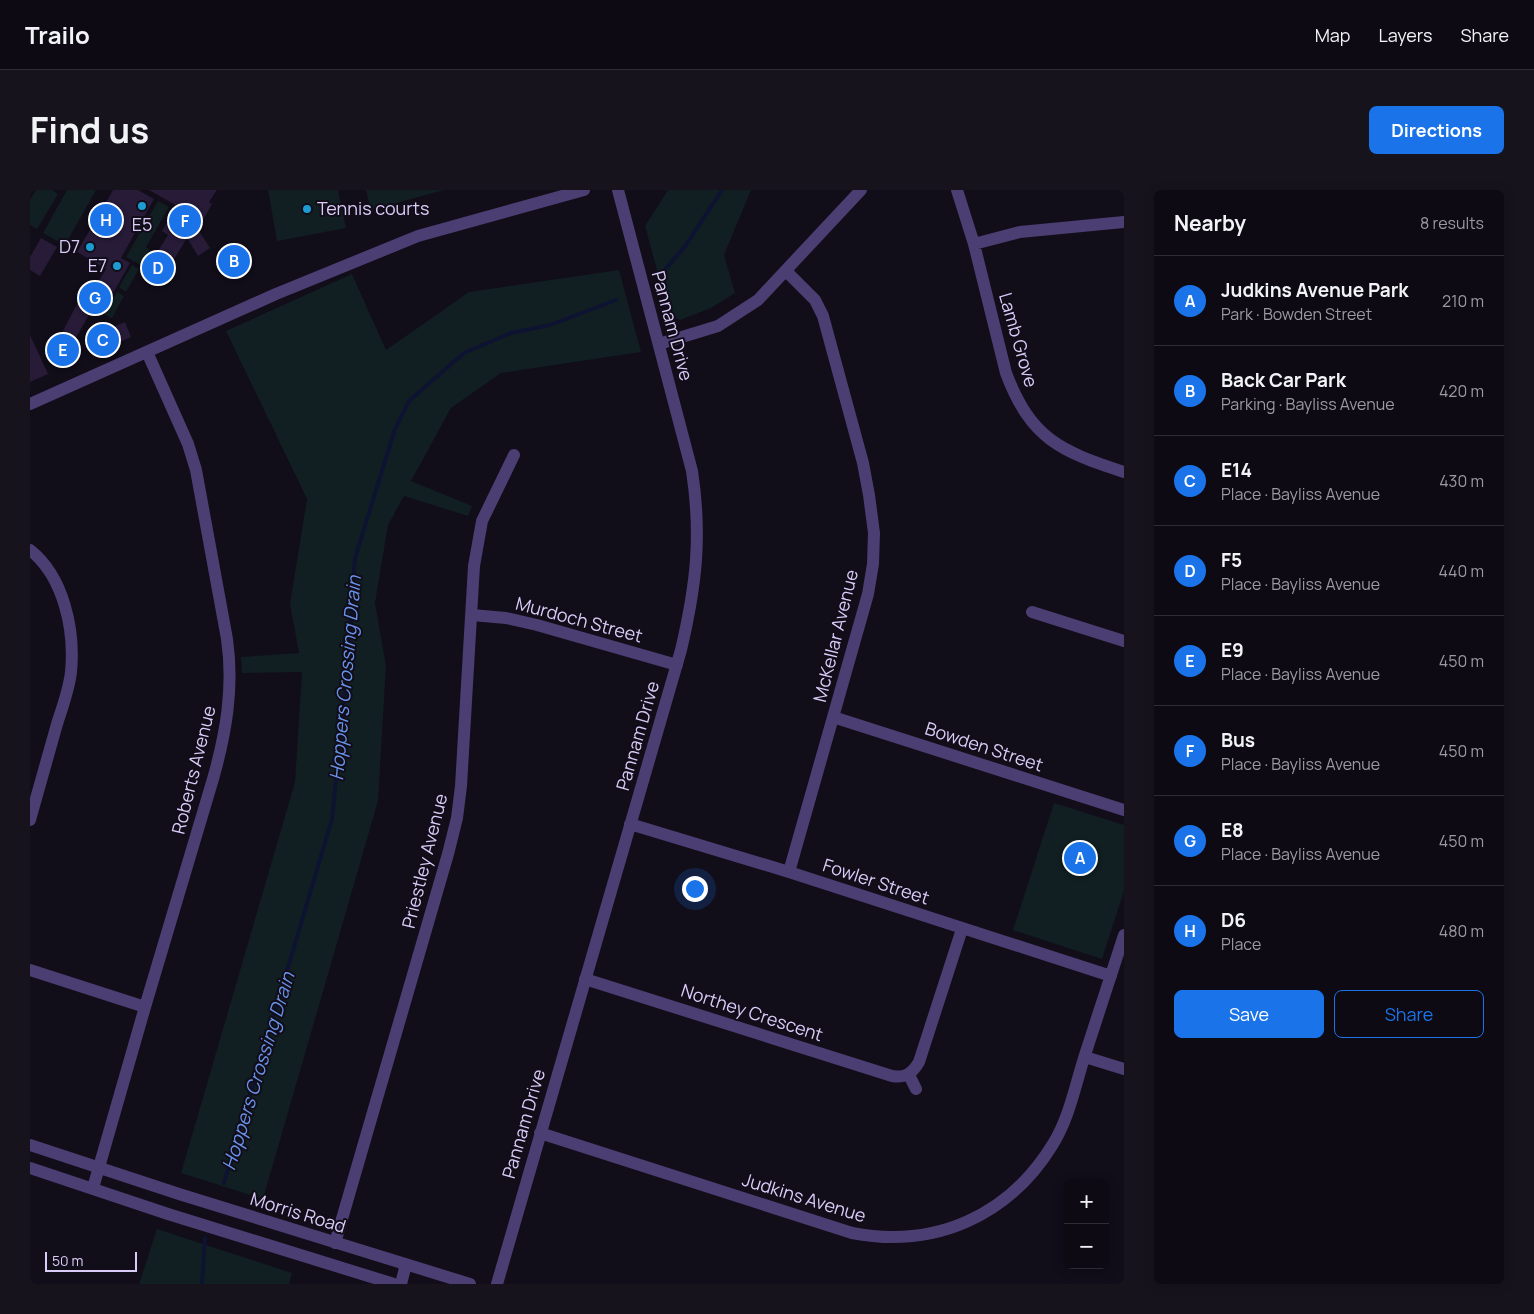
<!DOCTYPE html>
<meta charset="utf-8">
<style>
:root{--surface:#0d0a13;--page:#16131c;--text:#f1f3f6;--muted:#9a9aa0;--line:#2d2b33;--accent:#1a73e8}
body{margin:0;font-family:Manrope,sans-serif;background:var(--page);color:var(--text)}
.controls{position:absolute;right:15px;bottom:15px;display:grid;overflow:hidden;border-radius:8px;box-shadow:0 2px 12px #0003}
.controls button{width:45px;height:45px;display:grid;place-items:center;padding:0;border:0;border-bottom:1px solid var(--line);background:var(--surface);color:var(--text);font:25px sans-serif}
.scale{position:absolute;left:15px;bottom:12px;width:92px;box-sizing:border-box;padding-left:5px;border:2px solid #daccf8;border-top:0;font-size:14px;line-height:18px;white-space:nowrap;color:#daccf8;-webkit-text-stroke:4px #110d19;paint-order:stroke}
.you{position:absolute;left:664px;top:698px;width:18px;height:18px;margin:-12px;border:4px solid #fff;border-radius:50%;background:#1a73e8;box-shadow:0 0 0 8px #1a73e833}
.badge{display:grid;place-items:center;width:32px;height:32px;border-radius:50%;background:var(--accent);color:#fff;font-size:16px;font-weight:700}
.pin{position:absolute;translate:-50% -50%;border:2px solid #fff;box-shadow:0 1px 5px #0006}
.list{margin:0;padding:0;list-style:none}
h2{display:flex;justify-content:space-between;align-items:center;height:65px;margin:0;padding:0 20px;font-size:21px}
h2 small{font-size:16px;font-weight:400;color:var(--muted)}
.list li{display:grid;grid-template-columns:32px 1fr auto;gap:15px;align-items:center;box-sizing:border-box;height:90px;padding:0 20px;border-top:1px solid var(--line)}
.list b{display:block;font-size:19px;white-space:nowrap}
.list p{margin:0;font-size:16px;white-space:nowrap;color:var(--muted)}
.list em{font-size:16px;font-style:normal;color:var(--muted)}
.actions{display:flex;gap:10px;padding:15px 20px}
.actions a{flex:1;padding:11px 0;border:1px solid var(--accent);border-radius:8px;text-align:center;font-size:18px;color:var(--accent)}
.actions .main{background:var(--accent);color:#fff}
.map{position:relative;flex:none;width:1094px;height:1094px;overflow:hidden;border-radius:8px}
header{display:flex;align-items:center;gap:30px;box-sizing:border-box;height:70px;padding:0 25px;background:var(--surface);border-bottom:1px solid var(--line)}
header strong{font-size:24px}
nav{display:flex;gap:28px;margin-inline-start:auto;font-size:18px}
.intro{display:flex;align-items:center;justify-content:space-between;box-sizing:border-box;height:120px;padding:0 30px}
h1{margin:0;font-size:35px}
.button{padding:12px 22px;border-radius:8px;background:var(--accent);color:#fff;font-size:18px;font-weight:700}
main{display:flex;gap:30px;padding:0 30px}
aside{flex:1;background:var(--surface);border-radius:8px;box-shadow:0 2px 12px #0003}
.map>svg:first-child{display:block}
.green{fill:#111f22}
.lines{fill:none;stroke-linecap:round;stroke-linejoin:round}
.stream{stroke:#0e1331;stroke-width:4}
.building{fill:#271b38}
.minor{stroke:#4a3e72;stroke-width:12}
.poi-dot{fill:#1d9cd3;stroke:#110d19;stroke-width:2}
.labels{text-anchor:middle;stroke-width:4;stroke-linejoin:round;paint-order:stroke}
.poi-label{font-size:18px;fill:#daccf8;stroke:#110d19;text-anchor:end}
.street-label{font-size:18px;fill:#daccf8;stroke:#110d19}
.water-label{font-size:19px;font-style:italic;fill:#6893ea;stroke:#110d19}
</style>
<header>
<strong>Trailo</strong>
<nav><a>Map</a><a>Layers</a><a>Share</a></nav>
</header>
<div class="intro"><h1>Find us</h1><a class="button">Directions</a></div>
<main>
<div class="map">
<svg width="1094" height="1094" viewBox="0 0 1094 1094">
<rect width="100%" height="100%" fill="#110d19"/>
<!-- green -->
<path class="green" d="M 6,0 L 22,0 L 28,4 L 7,39 L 0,35 L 0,10 Z
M 37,0 L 66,0 L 35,55 L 13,43 Z
M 238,0 L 308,0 L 316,38 L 247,51 Z
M 336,0 L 414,0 L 341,20 Z
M 638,0 L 721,0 L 694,65 L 705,103 L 681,118 L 650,130 L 639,124 L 615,36 Z
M 128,11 L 139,17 L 116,57 L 120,60 L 111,75 L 96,67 Z
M 102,75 L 109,79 L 96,102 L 89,97 Z
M 589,80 L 611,162 L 471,183 L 421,218 L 381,291 L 442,316 L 438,326 L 374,306 L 358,335 L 345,413 L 356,476 L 348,611 L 233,1009 L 151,983 L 265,592 L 272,482 L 212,483 L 211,467 L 269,463 L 260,414 L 277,309 L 196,141 L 322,84 L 356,160 L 439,102 Z
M 87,102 L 94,106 L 82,128 L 74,124 Z
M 1024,613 L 1094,635 L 1094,701 L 1072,769 L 983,740 Z
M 127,1039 L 262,1083 L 259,1094 L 109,1094 Z"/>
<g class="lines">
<!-- stream -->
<path class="stream" d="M 633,82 L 656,55 L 692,0
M 194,993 L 302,629 L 319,462 L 325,368 L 365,239 L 379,211 L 434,163 L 481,143 L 520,135 L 586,110
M 172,1094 L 175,1048"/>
</g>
<!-- building -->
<path class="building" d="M 83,0 L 108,0 L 124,9 L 91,68 L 100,73 L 72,123 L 63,118 L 41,156 L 48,153 L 35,175 L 19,167 L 53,103 L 59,107 L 76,79 L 47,62 Z
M 119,0 L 187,0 L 179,12 L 182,14 L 168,39 L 180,58 L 168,66 L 157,48 L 132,89 L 117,79 L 138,45 L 132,41 L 147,16 Z
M 11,48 L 27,57 L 10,86 L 0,80 L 0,67 Z
M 95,132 L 101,147 L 70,161 L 64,145 Z
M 0,145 L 18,184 L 0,192 Z"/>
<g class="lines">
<!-- minor -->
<path class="minor" d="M 927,0 L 944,54 L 976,183 C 1001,249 1030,261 1094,282
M 944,54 L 990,42 L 1094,32
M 756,81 L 785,110 L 793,126 L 833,273 L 839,305 L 844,343 L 843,374 L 838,404 L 759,682
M 629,154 L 688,136 L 728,110 L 831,0
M 0,214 L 246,104 L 388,46 L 554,0
M 0,360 C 34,387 45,440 41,482 C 39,500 32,518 27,534 C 18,566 9,598 0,630
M 1002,422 L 1094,451
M 442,425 L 476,428 L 507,435 L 647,475
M 803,527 L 1094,620
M 600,634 L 759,682 L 1081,786
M 0,780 L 115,817
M 555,789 L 862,886 C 875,888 882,884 889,872 L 932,739
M 1055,867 L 1094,879
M 879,885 L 886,899
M 510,943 L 822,1043 C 905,1059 979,1026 1023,954 C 1039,928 1045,897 1054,868 C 1067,827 1081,786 1094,745
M 0,955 L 149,1004 L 440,1094
M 0,978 L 138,1024 L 364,1094
M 63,998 L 115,817 L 183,589 C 196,543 204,498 197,449 L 166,280 L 158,254 L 117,162
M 305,1053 L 418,664 L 427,628 L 431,596 L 444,376 L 452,331 L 484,265
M 371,1094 L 376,1074
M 467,1094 L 651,460 C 666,396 672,347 662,281 L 588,0"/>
</g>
<!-- markers -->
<g class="poi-dot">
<circle cx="112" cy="16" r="5"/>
<circle cx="277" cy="19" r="5"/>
<circle cx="60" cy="57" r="5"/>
<circle cx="87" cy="76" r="5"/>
</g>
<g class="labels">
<!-- poi labels -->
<g class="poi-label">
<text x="287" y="25" text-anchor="start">Tennis courts</text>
<text x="112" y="41" text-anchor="middle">E5</text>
<text x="50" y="63">D7</text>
<text x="77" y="82">E7</text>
</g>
<!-- street labels -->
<g class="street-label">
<text transform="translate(642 136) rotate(75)" y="6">Pannam Drive</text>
<text transform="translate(988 150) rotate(74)" y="6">Lamb Grove</text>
<text transform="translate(549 430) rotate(15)" y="6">Murdoch Street</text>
<text transform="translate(806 446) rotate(-76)" y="6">McKellar Avenue</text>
<text transform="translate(608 546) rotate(-74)" y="6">Pannam Drive</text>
<text transform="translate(954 557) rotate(18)" y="6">Bowden Street</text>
<text transform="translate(164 580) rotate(-76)" y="6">Roberts Avenue</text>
<text transform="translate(395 671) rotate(-76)" y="6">Priestley Avenue</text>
<text transform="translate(846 692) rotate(18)" y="6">Fowler Street</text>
<text transform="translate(722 823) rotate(18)" y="6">Northey Crescent</text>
<text transform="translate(494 934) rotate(-74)" y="6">Pannam Drive</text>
<text transform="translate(774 1008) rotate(17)" y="6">Judkins Avenue</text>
<text transform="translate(268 1023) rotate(17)" y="6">Morris Road</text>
</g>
<!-- water labels -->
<g class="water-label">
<text transform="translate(315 488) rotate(-85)" y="7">Hoppers Crossing Drain</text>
<text transform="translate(228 881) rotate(-73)" y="7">Hoppers Crossing Drain</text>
</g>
</g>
</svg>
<div class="controls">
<button>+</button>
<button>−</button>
</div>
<div class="scale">50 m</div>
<div class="you"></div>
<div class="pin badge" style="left:1050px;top:668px">A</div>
<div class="pin badge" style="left:204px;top:71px">B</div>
<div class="pin badge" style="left:73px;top:150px">C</div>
<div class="pin badge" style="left:128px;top:78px">D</div>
<div class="pin badge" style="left:33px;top:160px">E</div>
<div class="pin badge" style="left:155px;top:31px">F</div>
<div class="pin badge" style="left:65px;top:108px">G</div>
<div class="pin badge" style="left:76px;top:30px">H</div>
</div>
<aside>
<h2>Nearby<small>8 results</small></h2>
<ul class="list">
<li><span class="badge">A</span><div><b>Judkins Avenue Park</b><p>Park · Bowden Street</p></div><em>210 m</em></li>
<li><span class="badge">B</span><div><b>Back Car Park</b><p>Parking · Bayliss Avenue</p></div><em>420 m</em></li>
<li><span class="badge">C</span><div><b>E14</b><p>Place · Bayliss Avenue</p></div><em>430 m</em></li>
<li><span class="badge">D</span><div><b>F5</b><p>Place · Bayliss Avenue</p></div><em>440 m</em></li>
<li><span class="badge">E</span><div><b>E9</b><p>Place · Bayliss Avenue</p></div><em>450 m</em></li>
<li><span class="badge">F</span><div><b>Bus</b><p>Place · Bayliss Avenue</p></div><em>450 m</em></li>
<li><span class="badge">G</span><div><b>E8</b><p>Place · Bayliss Avenue</p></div><em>450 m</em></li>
<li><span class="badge">H</span><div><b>D6</b><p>Place</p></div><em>480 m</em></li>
</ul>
<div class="actions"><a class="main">Save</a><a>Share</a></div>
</aside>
</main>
